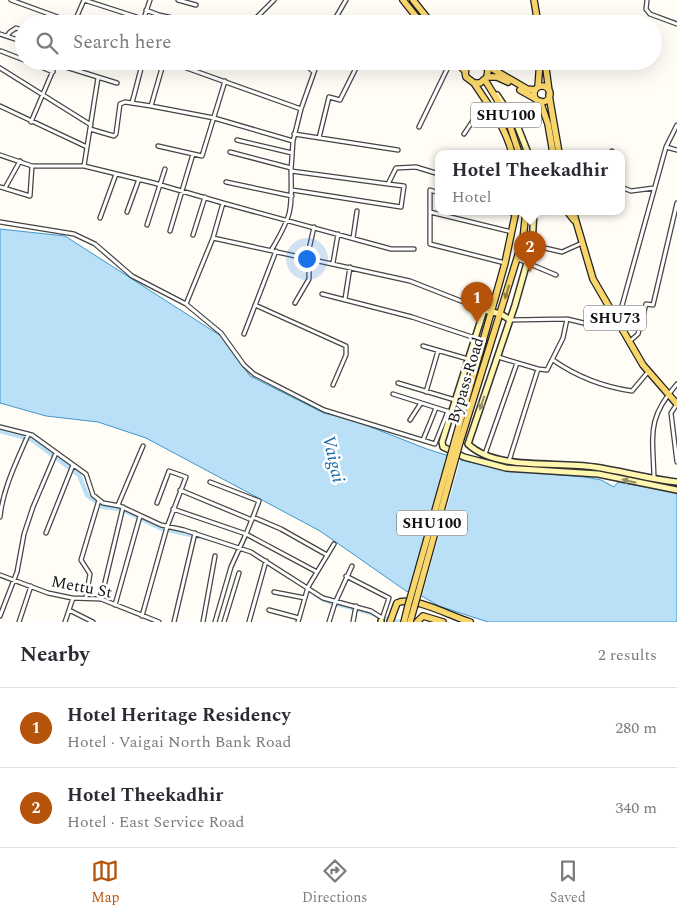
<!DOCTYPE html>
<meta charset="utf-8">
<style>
:root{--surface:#fff;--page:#f2f2f3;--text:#2b2b33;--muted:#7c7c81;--line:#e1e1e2;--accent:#b45309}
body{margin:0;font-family:Spectral,serif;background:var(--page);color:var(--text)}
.you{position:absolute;left:306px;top:258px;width:18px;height:18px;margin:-12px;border:4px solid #fff;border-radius:50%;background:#1a73e8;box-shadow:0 0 0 8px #1a73e833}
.badge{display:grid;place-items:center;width:32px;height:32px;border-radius:50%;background:var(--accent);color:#fff;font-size:16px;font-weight:700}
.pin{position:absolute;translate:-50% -41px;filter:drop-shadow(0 1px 2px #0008)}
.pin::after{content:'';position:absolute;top:26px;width:18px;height:15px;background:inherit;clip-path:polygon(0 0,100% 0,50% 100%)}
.popup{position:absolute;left:435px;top:150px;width:190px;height:65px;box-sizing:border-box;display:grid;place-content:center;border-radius:10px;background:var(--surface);filter:drop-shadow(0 1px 4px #0005);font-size:16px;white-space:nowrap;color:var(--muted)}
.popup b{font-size:19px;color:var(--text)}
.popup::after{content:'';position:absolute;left:50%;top:100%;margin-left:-10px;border:10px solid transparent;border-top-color:var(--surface)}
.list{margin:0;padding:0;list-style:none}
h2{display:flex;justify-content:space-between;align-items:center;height:65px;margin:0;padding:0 20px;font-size:21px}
h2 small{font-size:16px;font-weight:400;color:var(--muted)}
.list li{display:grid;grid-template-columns:32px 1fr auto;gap:15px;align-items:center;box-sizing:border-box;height:80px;padding:0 20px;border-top:1px solid var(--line)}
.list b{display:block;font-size:19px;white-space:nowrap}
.list p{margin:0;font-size:16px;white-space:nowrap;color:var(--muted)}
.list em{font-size:16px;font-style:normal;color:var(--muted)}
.icon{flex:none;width:28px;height:28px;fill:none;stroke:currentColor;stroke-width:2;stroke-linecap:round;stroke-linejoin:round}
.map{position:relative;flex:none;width:677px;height:622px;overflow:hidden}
.search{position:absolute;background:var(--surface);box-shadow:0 5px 20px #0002;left:15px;right:15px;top:15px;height:55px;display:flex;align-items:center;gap:12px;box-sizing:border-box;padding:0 18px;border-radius:28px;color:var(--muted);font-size:19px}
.sheet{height:225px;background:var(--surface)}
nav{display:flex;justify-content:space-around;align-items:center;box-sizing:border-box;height:70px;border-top:1px solid var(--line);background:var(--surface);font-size:14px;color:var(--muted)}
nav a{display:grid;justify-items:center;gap:2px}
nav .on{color:var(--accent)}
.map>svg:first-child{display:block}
.water{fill:#b9e0f7;stroke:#3f96cf}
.pier{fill:#fffdf5}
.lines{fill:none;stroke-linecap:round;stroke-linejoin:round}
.canal{stroke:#b9e0f7;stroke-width:4.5}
.street-casing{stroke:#444;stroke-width:5.5}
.secondary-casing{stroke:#333;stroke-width:8}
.primary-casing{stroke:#222;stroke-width:8}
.street{stroke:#fff;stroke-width:3}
.secondary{stroke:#fff6b0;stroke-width:5}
.primary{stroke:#f9d66b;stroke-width:5.5}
.primary-bridge-casing{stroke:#222;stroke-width:8;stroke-linecap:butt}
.primary-bridge{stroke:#f9d66b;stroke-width:5.5}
.oneway{fill:#917d42}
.oneway2{fill:#948f68}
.labels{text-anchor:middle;stroke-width:5;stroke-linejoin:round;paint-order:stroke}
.shield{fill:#fff;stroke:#585858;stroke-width:1}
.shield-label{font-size:15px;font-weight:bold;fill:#111}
.street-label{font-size:16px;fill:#111;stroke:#fff}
.water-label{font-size:18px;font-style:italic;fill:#1768a6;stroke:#fff}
</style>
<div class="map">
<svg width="677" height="622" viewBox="0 0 677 622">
<rect width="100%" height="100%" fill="#fffdf5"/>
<!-- water -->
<path class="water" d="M 0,229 L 65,236 L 221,336 L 250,376 L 324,413 L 353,420 L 427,449 L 465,461 L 505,470 L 585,477 L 601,480 L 614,487 L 618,482 L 677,493 L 677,622 L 488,622 L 439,606 L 420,595 L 406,591 L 320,531 L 146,438 L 98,422 L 46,416 L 0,403 Z"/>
<!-- pier -->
<path class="pier" d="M 448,453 L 461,457 L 421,599 L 408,594 Z"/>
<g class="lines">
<!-- canal -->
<path class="canal" d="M 0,431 L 31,439 L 79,475 L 87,495 L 103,507 L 121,509 L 160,528 L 205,538
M 316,595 C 328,604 342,605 357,609 C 375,613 382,620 402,622"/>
<defs>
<path id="street" d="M 11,0 L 74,23
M 178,0 L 196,5
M 647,0 L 646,9 L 650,14 L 677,24
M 146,10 L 159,15 L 201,24
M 74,23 L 84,0 L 143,19
M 142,24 L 150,0
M 258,24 L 256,18 L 274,0
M 332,24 L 346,0
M 0,34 L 24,42
M 7,36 L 10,32 L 16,28 L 24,31
M 1,51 L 24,60
M 27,61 L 53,72
M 167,61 L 301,109 L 293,141 L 291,171 L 388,184 L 396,168 L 416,167 L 439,174
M 301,61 L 314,72
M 352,61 L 358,64 L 360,61
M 56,64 L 117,83
M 0,68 L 91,125
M 132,103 L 143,61
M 0,106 L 87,147 L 84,166
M 151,106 L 214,118 L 293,141
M 301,109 L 318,61
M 31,122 L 57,61
M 419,127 L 451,61
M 90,129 L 114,136 L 116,134 L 120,104 L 125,102 L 151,106 L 164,61
M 294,134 L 398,150
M 464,134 L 476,116 L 489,107
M 319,138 L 329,97 L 340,100 L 358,64
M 237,140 L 292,153
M 158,146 L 202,156 L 225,81
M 87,147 L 98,78
M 666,147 L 677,150
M 612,151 L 613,153
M 230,152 L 291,168
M 0,155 L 32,166
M 226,182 L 292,196
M 0,187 L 30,196 L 32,166 L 84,166 L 154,183 L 223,203 L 213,238 L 410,281 L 484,310
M 621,187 L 631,191 L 654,188
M 5,188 L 20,161
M 292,190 L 401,207 L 404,186 L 388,184
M 439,193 L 430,190 L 430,244 L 505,263
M 223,203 L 391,249 L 414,249
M 505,211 L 516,214
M 605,211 L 613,212
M 127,212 L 139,179
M 430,212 L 512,232
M 100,218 L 116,174
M 0,222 L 74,234 L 95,244 L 132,276 L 186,304 L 213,238
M 147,225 L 165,169
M 170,231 L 193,154
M 193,235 L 205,197
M 353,238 L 357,211
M 532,245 L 562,252 L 582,243
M 272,249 C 292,215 292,211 291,171
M 307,258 L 314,227
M 518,259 L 556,275
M 333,263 L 338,234
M 322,294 L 412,317 L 475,338
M 345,299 L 350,267
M 295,303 L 309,279 L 309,258
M 186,304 L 221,333 L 244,365 L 254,374 L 324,410 L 435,444 L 448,411
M 255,305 L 346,346 L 346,355 L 333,385
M 510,320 L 567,319 L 592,325 L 605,323 L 613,315
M 618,320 L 666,147 L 677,125
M 244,334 L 276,251
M 629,342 L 638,334 L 646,304 L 653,305 L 677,203
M 423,346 L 468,359
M 498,357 L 538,369 L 547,370 L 563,338 L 567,319
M 553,360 C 576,376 604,387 632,391 L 648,372
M 398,383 L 455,400
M 426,392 L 438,351
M 393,394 L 450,412
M 677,404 L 671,413 L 677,462
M 410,420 L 421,403
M 0,427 L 32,435 L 86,474 L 93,495 L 103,503 L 120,506 L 161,525 L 184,530 L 251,552 L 323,598 L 371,611 L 382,618
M 423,440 L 436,408
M 485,454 L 517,363
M 509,461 L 538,369
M 654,478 C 653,435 646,419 677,384
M 210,482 L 259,501 L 253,517
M 180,490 L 252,520
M 118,505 L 143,446
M 173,509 L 246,534 L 253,517 L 281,529 L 327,555
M 0,517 C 3,488 17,461 28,435
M 46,533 L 73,465
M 0,575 L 48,593 L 72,598 L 101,599 L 159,622
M 346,576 L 389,598 L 382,619
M 274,592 L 305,598
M 86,597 L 90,574 L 81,560 L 99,500
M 101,599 L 123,507
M 115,605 L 140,516
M 69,610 L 93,622
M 269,610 L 299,618
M 0,616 L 17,572 L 24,534 L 33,507 L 56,453
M 142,616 L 167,527 L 186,477 L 169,471 L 157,503
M 19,622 L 31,586
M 65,622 L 73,598
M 174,622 L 195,533
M 203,622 L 215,556
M 215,622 L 231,567 L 246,534 L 317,572
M 224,622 L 239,573
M 249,622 L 266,561
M 298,622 L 308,587 L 334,544
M 329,622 L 335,603 L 352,566
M 353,622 L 356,606"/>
<path id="secondary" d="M 497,95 L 517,125 L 528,153
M 534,211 L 532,245 L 515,305 L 468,444 C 496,471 557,461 594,467 C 622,471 649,479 677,482
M 510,320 L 501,314 L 484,310 L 442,442 L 443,447 L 464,457 L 506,468 L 598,474 L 677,490
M 381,622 L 381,621"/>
<path id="primary" d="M 403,0 L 422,24
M 413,0 L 432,24
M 534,0 L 538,24
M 455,61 L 465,71
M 474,61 C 466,64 464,70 466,77 L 474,83 L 480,83 L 487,77 L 488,70 L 484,64
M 479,61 L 527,89 L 535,90
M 545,61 L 549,91
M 487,77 L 497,77 L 508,82
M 485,80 L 506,114 L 519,153
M 474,83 C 489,106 505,126 512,153
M534 94a8 8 0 1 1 16 0a8 8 0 1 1-16 0Z
M 538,87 L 540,61
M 520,90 L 536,99
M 549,95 L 559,153
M 540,101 L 548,124 L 553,153
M 567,211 L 574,220
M 573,211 L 593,279 L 643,365 L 677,404
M 455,440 L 505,263 L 516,211
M 460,442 L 523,239 L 526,211
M 390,622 L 397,603 C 413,595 452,617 470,622
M 404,622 L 408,606
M 410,622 L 414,608
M 417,622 L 423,616 L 443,622"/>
</defs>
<!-- street casing -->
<use href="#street" class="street-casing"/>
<!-- secondary casing -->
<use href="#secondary" class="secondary-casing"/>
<!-- primary casing -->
<use href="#primary" class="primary-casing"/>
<!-- street -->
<use href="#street" class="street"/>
<!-- secondary -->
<use href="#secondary" class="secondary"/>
<!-- primary -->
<use href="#primary" class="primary"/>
<defs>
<path id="primary-bridge" d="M 408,606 L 455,440
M 414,608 L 460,442"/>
</defs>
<!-- primary-bridge casing -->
<use href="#primary-bridge" class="primary-bridge-casing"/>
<!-- primary-bridge -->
<use href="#primary-bridge" class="primary-bridge"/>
</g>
<!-- one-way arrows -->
<defs><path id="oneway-solid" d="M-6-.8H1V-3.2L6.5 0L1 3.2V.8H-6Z" transform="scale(1.25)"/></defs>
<use class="oneway" href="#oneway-solid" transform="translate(507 292) rotate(107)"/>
<g class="oneway2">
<use href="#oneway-solid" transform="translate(482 403) rotate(109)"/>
<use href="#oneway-solid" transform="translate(629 481) rotate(-167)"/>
</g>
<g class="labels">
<!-- shield labels -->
<g class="shield">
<rect x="471" y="102.5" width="70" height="25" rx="4"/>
<rect x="584" y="305.5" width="62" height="25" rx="4"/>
<rect x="397" y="510.5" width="70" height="25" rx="4"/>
</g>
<g class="shield-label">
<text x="506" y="120">SHU100</text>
<text x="615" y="323">SHU73</text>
<text x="432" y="528">SHU100</text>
</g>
<!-- street labels -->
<g class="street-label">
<text transform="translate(465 380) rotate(-73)" y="6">Bypass Road</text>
<text transform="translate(82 586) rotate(11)" y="6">Mettu St</text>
</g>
<!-- water labels -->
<g class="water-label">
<text transform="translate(334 459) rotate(77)" y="6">Vaigai</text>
</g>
</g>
</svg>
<div class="you"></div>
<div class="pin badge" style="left:477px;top:323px">1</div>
<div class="pin badge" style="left:530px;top:272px">2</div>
<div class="popup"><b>Hotel Theekadhir</b>Hotel</div>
<div class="search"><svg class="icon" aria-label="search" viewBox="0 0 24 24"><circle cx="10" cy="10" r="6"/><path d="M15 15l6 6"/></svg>Search here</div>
</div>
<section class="sheet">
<h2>Nearby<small>2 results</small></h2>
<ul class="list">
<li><span class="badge">1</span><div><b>Hotel Heritage Residency</b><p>Hotel · Vaigai North Bank Road</p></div><em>280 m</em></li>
<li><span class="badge">2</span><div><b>Hotel Theekadhir</b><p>Hotel · East Service Road</p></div><em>340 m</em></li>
</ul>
</section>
<nav>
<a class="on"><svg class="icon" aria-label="map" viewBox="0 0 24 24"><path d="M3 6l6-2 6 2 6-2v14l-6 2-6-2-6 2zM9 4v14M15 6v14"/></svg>Map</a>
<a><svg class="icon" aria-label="directions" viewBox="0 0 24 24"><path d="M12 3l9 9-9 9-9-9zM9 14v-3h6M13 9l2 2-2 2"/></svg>Directions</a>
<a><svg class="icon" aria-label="saved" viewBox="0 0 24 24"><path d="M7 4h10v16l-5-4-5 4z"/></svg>Saved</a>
</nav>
